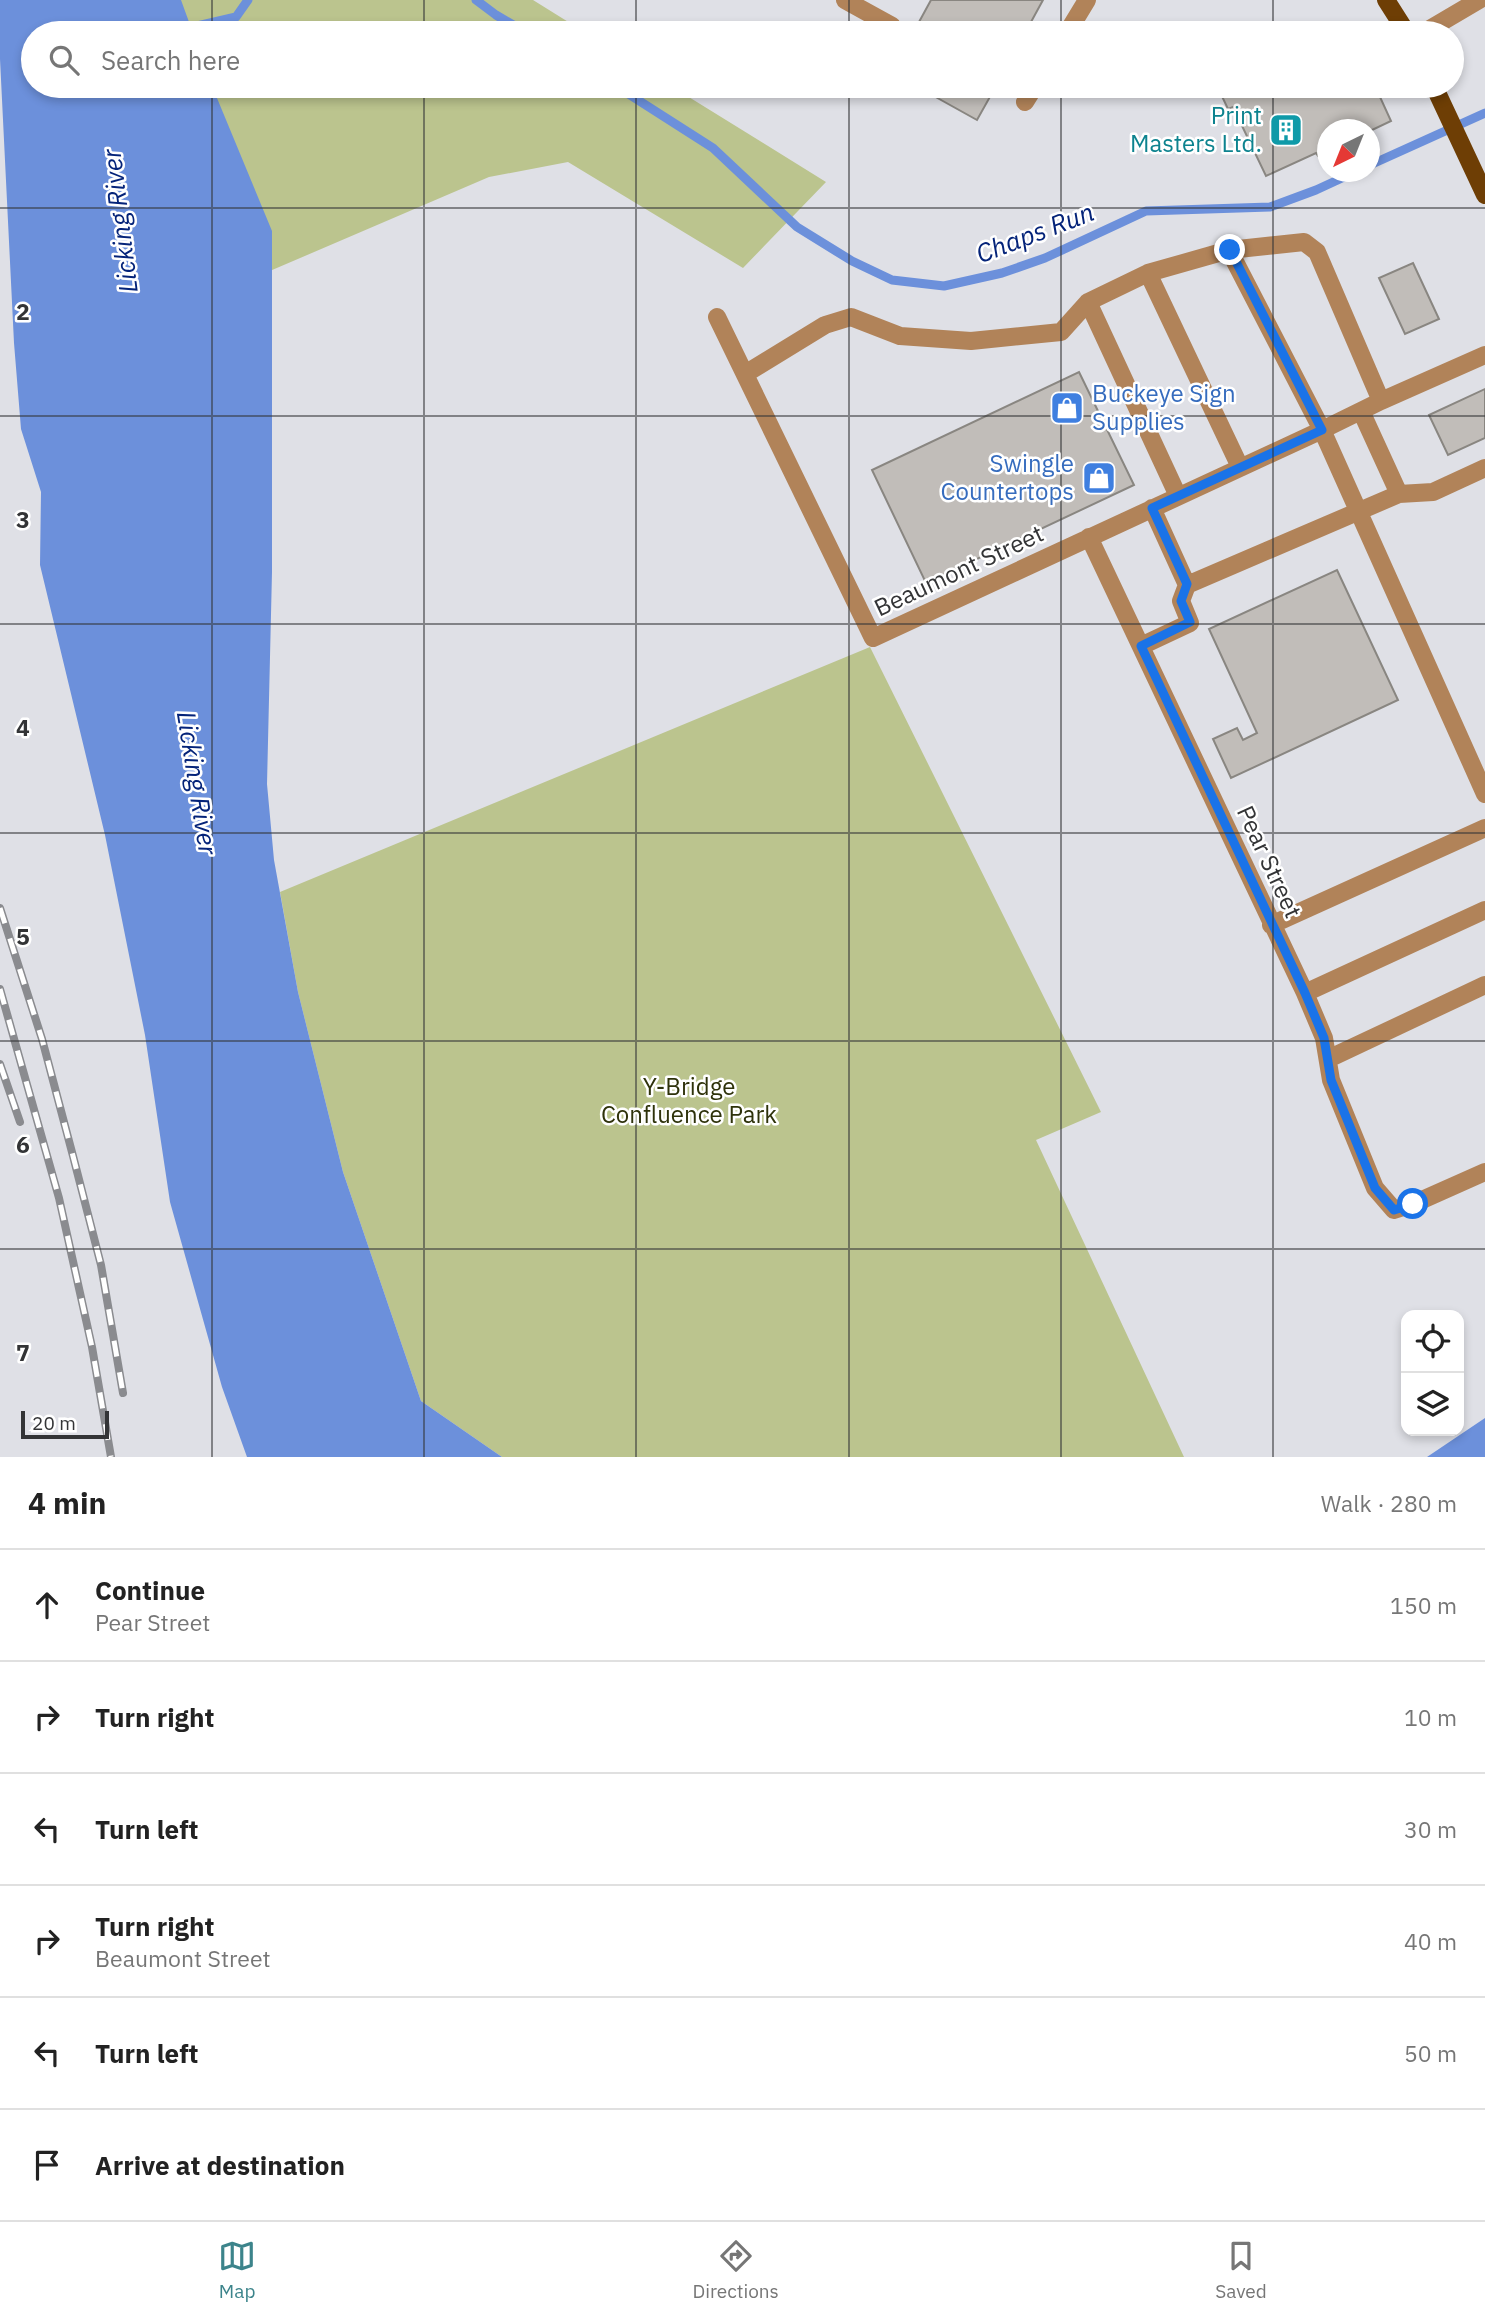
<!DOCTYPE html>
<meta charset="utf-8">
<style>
:root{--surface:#fff;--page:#f2f2f2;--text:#222;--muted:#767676;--line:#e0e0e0;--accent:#3c848b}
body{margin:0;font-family:"IBM Plex Sans",sans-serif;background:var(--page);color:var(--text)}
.controls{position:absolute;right:21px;bottom:21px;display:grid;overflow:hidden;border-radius:14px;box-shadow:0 4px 10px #0003}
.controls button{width:63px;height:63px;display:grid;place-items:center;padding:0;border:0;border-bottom:2px solid var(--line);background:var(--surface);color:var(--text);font:35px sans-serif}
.compass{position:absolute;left:1317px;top:119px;width:63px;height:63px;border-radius:50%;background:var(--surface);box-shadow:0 4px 10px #0003;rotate:223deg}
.scale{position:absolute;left:21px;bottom:18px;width:88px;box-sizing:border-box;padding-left:7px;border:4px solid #333436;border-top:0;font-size:19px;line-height:24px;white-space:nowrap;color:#333436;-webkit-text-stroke:5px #fff;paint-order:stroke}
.stop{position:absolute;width:21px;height:21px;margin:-16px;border:5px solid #1a73e8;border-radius:50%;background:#fff}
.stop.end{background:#1a73e8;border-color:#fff;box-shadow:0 2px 7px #0008}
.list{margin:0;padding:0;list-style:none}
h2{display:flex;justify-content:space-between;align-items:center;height:91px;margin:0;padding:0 28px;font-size:30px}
h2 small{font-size:23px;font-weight:400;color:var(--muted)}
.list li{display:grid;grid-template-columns:46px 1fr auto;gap:21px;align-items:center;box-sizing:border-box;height:112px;padding:0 28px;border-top:2px solid var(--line)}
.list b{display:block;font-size:26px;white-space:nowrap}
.list p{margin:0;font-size:23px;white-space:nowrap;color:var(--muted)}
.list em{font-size:23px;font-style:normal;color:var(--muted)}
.icon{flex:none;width:38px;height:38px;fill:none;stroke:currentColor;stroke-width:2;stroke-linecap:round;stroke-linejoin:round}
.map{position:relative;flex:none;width:1485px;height:1457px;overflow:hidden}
.search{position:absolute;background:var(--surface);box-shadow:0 4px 10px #0003;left:21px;right:21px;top:21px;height:77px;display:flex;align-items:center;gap:18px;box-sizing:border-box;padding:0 24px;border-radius:38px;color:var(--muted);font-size:26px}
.sheet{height:763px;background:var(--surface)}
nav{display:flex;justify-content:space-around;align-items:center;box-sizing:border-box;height:98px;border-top:2px solid var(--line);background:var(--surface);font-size:19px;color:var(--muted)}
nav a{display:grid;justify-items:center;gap:4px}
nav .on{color:var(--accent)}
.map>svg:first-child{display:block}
.green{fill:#bbc48e}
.water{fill:#6c90db}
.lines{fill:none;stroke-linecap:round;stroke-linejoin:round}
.stream{stroke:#6c90db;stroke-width:9}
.building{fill:#c1bdb9;stroke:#898681;stroke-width:2}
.minor{stroke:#b18359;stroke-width:18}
.major{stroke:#6e3e05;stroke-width:18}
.rail-casing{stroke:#8a8b8f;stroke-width:8}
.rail{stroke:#fff;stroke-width:5;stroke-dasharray:16;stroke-linecap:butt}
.route{stroke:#1a73e8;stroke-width:9}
.grid{fill:none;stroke:#333436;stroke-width:2;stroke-opacity:0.55}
.labels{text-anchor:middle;stroke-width:5;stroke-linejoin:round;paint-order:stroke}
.culture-label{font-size:24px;fill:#0d838f;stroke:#fff;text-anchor:end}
.shop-label{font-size:24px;fill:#366cbe;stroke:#fff;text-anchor:start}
.street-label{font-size:24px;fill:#333436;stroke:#fff}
.park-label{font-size:24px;fill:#2e320a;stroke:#fff}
.water-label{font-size:26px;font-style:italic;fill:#042379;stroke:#fff}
.grid-label{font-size:23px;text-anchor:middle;font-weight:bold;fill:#333436;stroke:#fff;stroke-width:5;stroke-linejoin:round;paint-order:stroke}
</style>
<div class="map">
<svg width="1485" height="1457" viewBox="0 0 1485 1457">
<rect width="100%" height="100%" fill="#dfe0e6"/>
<!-- green -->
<path class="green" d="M 82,0 L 533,0 L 586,33 L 87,33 Z
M 95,86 L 671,86 L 826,182 L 743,268 L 568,162 L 489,177 L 130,331 Z
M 870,647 L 1101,1112 L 1036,1140 L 1184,1457 L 502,1457 L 421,1401 L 343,1172 L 298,992 L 280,892 Z"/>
<!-- water -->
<path class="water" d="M 0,0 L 181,0 L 193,33 L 33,33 L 33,86 L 212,86 L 272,231 L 272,572 L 267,784 L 274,860 L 298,992 L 343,1172 L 421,1401 L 502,1457 L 247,1457 L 222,1387 L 170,1202 L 145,1035 L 105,835 L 40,565 L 41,492 L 21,429 L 14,343 L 0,59 Z
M 1485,1418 L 1485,1457 L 1427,1457 Z"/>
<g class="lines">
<!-- stream -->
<path class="stream" d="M 476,0 L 496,15 L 527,33
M 167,33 L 236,17 L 248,0
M 616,86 L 713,148 L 797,227 L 852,261 L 892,280 L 944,286 L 1002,273 L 1045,258 L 1146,211 L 1270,207 L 1316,190 L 1355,172
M 1370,165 L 1485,113"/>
</g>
<!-- building -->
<path class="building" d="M 931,0 L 1043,0 L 1025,33 L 913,33 Z
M 916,86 L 996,86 L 977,120 Z
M 1228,86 L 1375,86 L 1391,121 L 1370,131 L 1328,130 L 1328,151 L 1318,156 L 1316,153 L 1266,176 L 1233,107 L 1228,109 L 1219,90 Z
M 1413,263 L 1439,319 L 1405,334 L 1379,278 Z
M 1079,372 L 1134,485 L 926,583 L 872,470 Z
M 1485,389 L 1485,438 L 1448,455 L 1429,415 Z
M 1337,570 L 1398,700 L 1231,778 L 1213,739 L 1237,728 L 1243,740 L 1257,733 L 1209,629 Z"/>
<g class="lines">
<!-- minor -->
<path class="minor" d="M 845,0 L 892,26
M 1067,33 L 1087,0
M 1423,33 L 1479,0
M 1025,102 L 1035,86
M 1229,250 L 1322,430 L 1485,794
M 1148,273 L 1240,467
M 1088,302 L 1178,496
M 717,317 L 873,638 L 1322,430 L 1381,401 L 1485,355
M 745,374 L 825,325 L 851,317 L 900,336 L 971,341 L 1061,332 L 1088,302 L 1148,273 L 1229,250 L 1304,242 L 1317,252 L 1381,401
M 1361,411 L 1399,494 L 1433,492 L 1485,468
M 1152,508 L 1187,585
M 1089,537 L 1305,993 L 1324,1038 L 1331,1080 L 1375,1188 L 1394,1210 L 1413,1204 L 1485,1172
M 1141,646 L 1190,623 L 1181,601 L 1187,585 L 1399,494
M 1271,925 L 1485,828
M 1305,993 L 1485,910
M 1328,1059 L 1485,985"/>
<!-- major -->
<path class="major" d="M 1386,0 L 1407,33
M 1434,86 L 1485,195"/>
<defs>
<path id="rail" d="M 0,908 L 42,1039 L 73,1156 L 101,1265 L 123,1393
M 0,989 L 59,1198 L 92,1347 L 111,1457
M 0,1064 L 20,1122"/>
</defs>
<!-- rail casing -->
<use href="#rail" class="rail-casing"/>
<!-- rail -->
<use href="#rail" class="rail"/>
</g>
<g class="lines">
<!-- route -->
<path class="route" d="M 1230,250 L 1322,430 L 1152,508 L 1187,584 L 1181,601 L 1190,622 L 1141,646 L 1305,993 L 1324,1038 L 1331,1080 L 1375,1188 L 1394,1210 L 1413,1204"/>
</g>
<!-- grid -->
<path class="grid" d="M 212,0 L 212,33M 424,0 L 424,33M 636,0 L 636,33M 849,0 L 849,33M 1061,0 L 1061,33M 1273,0 L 1273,33M 212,86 L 212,1457M 424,86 L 424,1457M 636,86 L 636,1457M 849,86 L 849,1457M 1061,86 L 1061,1457M 1273,86 L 1273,1457M 0,208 L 1485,208M 0,416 L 1485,416M 0,624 L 1485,624M 0,833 L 1485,833M 0,1041 L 1485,1041M 0,1249 L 1485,1249"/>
<!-- icons -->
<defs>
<symbol id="building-square" viewBox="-11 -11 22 22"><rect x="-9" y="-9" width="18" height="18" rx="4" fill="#0f9aa8" stroke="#fff"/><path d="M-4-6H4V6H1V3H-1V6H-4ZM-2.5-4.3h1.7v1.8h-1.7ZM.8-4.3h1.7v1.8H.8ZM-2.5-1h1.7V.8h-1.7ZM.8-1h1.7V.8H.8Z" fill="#fff"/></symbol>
<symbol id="shop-square" viewBox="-11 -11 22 22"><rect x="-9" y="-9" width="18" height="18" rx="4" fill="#3f7fe0" stroke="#fff"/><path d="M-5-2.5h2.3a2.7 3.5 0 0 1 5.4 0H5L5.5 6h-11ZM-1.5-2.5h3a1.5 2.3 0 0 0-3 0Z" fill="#fff"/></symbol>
</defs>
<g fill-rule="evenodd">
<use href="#building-square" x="1267" y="111" width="38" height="38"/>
<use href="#shop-square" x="1048" y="389" width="38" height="38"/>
<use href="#shop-square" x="1080" y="459" width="38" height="38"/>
</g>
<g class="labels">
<!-- culture labels -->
<g class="culture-label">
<text x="1262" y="124">Print<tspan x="1262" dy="28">Masters Ltd.</tspan></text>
</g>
<!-- shop labels -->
<g class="shop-label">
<text x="1092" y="402">Buckeye Sign<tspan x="1092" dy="28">Supplies</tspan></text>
<text x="1074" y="472" text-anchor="end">Swingle<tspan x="1074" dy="28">Countertops</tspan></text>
</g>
<!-- street labels -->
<g class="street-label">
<text transform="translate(959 571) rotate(-25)" y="8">Beaumont Street</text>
<text transform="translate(1269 862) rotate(65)" y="8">Pear Street</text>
</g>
<!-- park labels -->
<g class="park-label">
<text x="689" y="1095">Y-Bridge<tspan x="689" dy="28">Confluence Park</tspan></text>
</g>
<!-- water labels -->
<g class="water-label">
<text transform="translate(120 221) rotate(-97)" y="9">Licking River</text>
<text transform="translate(1035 233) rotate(-21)" y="9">Chaps Run</text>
<text transform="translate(197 783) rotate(81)" y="9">Licking River</text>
</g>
</g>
<g class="grid-label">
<text x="23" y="320">2</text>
<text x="23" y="528">3</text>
<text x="23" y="736">4</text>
<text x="23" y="945">5</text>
<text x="23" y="1153">6</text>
<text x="23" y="1361">7</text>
</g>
</svg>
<div class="controls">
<button><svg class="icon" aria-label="locate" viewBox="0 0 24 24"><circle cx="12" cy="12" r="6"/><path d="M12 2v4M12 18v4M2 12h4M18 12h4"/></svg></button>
<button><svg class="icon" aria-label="layers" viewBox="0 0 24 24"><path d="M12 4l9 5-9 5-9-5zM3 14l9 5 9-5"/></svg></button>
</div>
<svg class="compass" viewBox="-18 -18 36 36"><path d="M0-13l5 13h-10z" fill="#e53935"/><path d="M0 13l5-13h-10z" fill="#767676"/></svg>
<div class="scale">20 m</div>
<div class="stop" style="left:1413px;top:1204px"></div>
<div class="stop end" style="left:1230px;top:250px"></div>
<div class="search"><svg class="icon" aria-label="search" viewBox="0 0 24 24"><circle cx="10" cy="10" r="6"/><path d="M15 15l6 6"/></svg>Search here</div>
</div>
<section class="sheet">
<h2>4 min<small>Walk · 280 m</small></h2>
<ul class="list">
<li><svg class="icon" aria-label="ahead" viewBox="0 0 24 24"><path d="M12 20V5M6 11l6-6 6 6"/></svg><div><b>Continue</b><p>Pear Street</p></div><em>150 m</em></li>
<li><svg class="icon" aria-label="right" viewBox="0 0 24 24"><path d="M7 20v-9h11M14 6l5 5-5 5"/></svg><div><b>Turn right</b></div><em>10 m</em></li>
<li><svg class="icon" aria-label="left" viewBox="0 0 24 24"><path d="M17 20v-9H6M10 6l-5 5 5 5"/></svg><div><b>Turn left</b></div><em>30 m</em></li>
<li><svg class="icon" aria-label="right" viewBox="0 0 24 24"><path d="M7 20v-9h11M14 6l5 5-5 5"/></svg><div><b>Turn right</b><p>Beaumont Street</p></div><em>40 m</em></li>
<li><svg class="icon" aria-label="left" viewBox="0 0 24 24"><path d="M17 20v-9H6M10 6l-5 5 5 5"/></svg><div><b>Turn left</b></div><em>50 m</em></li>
<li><svg class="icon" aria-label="arrive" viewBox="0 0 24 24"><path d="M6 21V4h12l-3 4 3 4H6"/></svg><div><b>Arrive at destination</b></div></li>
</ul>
</section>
<nav>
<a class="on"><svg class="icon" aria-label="map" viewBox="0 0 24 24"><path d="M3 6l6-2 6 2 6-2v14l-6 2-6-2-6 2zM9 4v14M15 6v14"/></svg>Map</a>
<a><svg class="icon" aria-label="directions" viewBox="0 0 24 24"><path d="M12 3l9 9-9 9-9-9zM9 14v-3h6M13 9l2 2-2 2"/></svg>Directions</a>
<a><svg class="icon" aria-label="saved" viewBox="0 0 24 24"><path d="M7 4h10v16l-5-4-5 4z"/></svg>Saved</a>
</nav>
